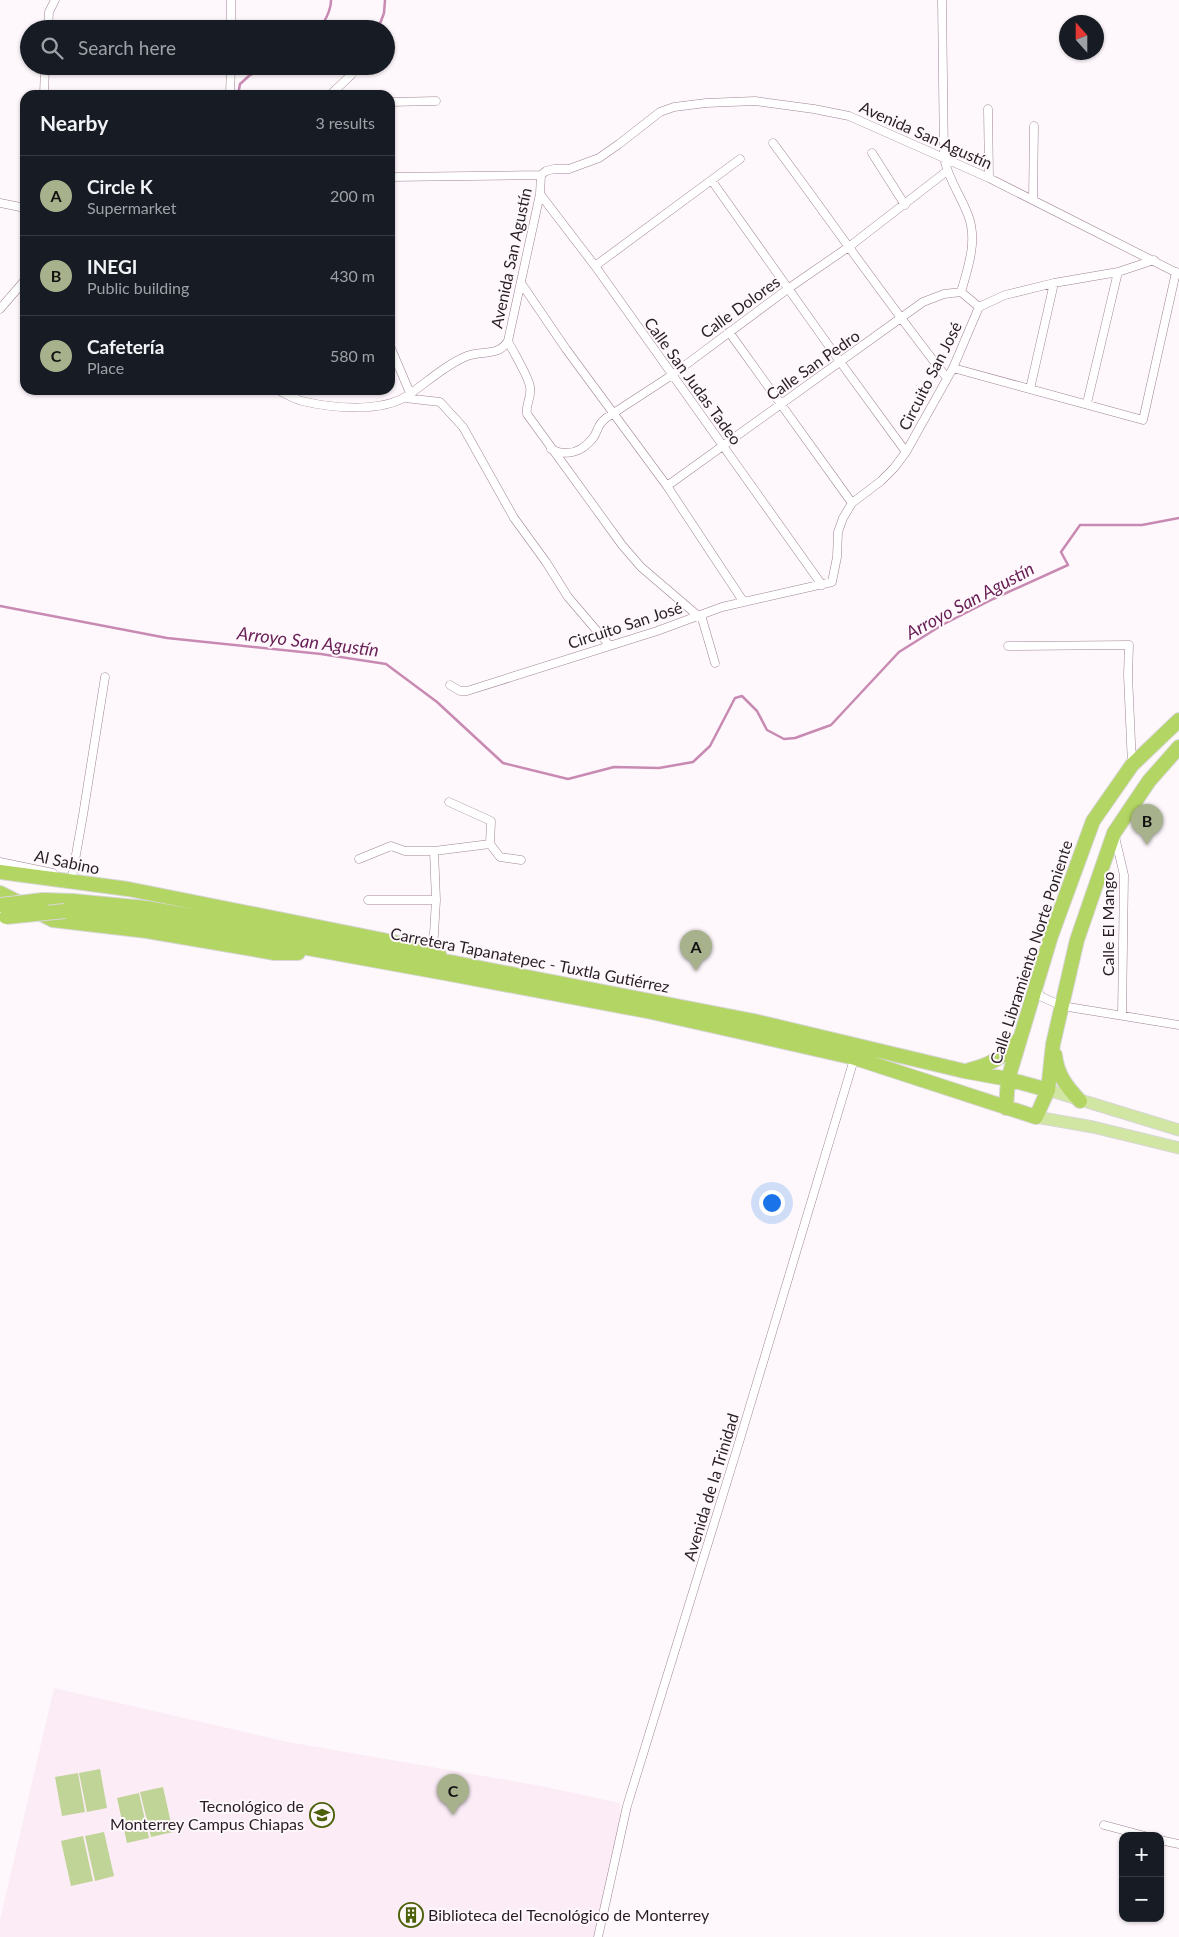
<!DOCTYPE html>
<meta charset="utf-8">
<style>
:root{--surface:#171b24;--page:#242831;--text:#f1f3f6;--muted:#9ea1a6;--line:#363941;--accent:#a7b18c}
body{margin:0;font-family:Lato,sans-serif;background:var(--page);color:var(--text)}
.controls{position:absolute;right:15px;bottom:15px;display:grid;overflow:hidden;border-radius:10px;box-shadow:0 1px 4px #0004}
.controls button{width:45px;height:45px;display:grid;place-items:center;padding:0;border:0;border-bottom:1px solid var(--line);background:var(--surface);color:var(--text);font:25px sans-serif}
.compass{position:absolute;left:1059px;top:15px;width:45px;height:45px;border-radius:50%;background:var(--surface);box-shadow:0 1px 4px #0004;rotate:339deg}
.you{position:absolute;left:771px;top:1202px;width:18px;height:18px;margin:-12px;border:4px solid #fff;border-radius:50%;background:#1a73e8;box-shadow:0 0 0 8px #1a73e833}
.badge{display:grid;place-items:center;width:32px;height:32px;border-radius:50%;background:var(--accent);color:#111;font-size:16px;font-weight:700}
.pin{position:absolute;translate:-50% -41px;filter:drop-shadow(0 1px 2px #0008)}
.pin::after{content:'';position:absolute;top:26px;width:18px;height:15px;background:inherit;clip-path:polygon(0 0,100% 0,50% 100%)}
.list{margin:0;padding:0;list-style:none}
h2{display:flex;justify-content:space-between;align-items:center;height:65px;margin:0;padding:0 20px;font-size:21px}
h2 small{font-size:16px;font-weight:400;color:var(--muted)}
.list li{display:grid;grid-template-columns:32px 1fr auto;gap:15px;align-items:center;box-sizing:border-box;height:80px;padding:0 20px;border-top:1px solid var(--line)}
.list b{display:block;font-size:19px;white-space:nowrap}
.list p{margin:0;font-size:16px;white-space:nowrap;color:var(--muted)}
.list em{font-size:16px;font-style:normal;color:var(--muted)}
.icon{flex:none;width:28px;height:28px;fill:none;stroke:currentColor;stroke-width:2;stroke-linecap:round;stroke-linejoin:round}
.map{position:relative;flex:none;width:1179px;height:1937px;overflow:hidden}
.search{position:absolute;background:var(--surface);box-shadow:0 1px 4px #0004;left:20px;top:20px;width:375px;height:55px;display:flex;align-items:center;gap:12px;box-sizing:border-box;padding:0 18px;border-radius:28px;color:var(--muted);font-size:19px}
.panel{position:absolute;background:var(--surface);box-shadow:0 1px 4px #0004;left:20px;top:90px;width:375px;height:305px;border-radius:15px}
.map>svg:first-child{display:block}
.built{fill:#fbecf5}
.green{fill:#c0d497}
.lines{fill:none;stroke-linecap:round;stroke-linejoin:round}
.stream{stroke:#c88ab3;stroke-width:2.5}
.street-casing{stroke:#9f8395;stroke-width:9}
.primary-casing{stroke:#d8d6d8;stroke-width:13}
.highway-casing{stroke:#d8d6d8;stroke-width:16}
.street{stroke:#fff;stroke-width:8}
.primary{stroke:#d1e6a2;stroke-width:11}
.highway{stroke:#b3d564;stroke-width:14}
.highway-bridge-casing{stroke:#d8d6d8;stroke-width:16;stroke-linecap:butt}
.highway-bridge{stroke:#b3d564;stroke-width:14}
.labels{text-anchor:middle;stroke-width:4;stroke-linejoin:round;paint-order:stroke}
.street-label{font-size:16px;fill:#281d24;stroke:#fef8fc}
.poi-label{font-size:16px;fill:#281d24;stroke:#fef8fc;text-anchor:end}
.water-label{font-size:18px;font-style:italic;fill:#692056;stroke:#fef8fc}
</style>
<div class="map">
<svg width="1179" height="1937" viewBox="0 0 1179 1937">
<rect width="100%" height="100%" fill="#fef8fc"/>
<!-- built -->
<path class="built" d="M 54,1688 L 288,1742 L 541,1786 L 620,1803 L 621,1827 L 594,1937 L 0,1937 L 0,1920 Z"/>
<!-- green -->
<path class="green" d="M 100,1769 L 107,1808 L 87,1812 L 79,1773 Z
M 78,1773 L 85,1812 L 62,1816 L 55,1777 Z
M 163,1787 L 173,1832 L 151,1837 L 140,1792 Z
M 139,1793 L 149,1838 L 127,1843 L 117,1798 Z
M 104,1832 L 114,1876 L 95,1881 L 85,1836 Z
M 83,1836 L 93,1881 L 71,1886 L 61,1841 Z"/>
<g class="lines">
<!-- stream -->
<path class="stream" d="M 317,29 C 325,24 331,9 331,0
M 378,29 L 384,13 L 385,0
M 238,95 L 240,84 L 250,75 L 269,66
M 0,606 L 167,638 L 321,654 L 386,664 L 437,702 L 503,763 L 568,779 L 614,767 L 659,768 L 693,762 L 710,746 L 735,698 L 742,696 L 757,711 L 767,730 L 784,739 L 795,738 L 831,725 L 899,652 L 942,625 L 993,599 L 1068,565 L 1061,552 L 1080,525 L 1142,525 L 1179,518"/>
<defs>
<path id="street" d="M 231,0 L 231,29
M 942,0 L 944,158 C 948,179 961,196 968,215 C 978,240 968,268 961,292
M 48,29 L 49,12 L 55,0
M 44,95 L 45,66
M 230,95 L 231,66
M 330,95 L 351,75
M 390,102 L 436,101
M 988,109 L 989,178
M 773,143 C 831,221 887,302 947,378
M 872,153 L 905,205
M 390,177 L 541,175
M 712,181 L 841,363 L 906,452
M 540,194 L 595,266 L 822,585
M 1033,199 L 1034,126
M 0,203 L 25,208
M 595,266 L 740,159
M 521,283 L 566,349 L 667,486 L 743,601
M 0,309 L 25,280
M 729,332 L 852,503
M 508,341 C 513,352 529,377 530,387 C 532,397 525,405 527,414 L 622,545 L 641,567 L 697,615
M 390,346 L 410,393
M 953,368 L 1143,420 L 1176,272
M 1030,389 L 1054,283
M 278,390 C 286,394 294,399 302,401 C 331,408 380,413 407,396 C 426,383 445,365 467,356 C 482,350 498,357 508,341 L 540,194 L 541,175 L 546,171 L 554,169 L 569,169 L 599,158 L 619,144 L 660,112 L 674,107 L 706,103 L 755,101 L 814,109 L 849,116 L 989,178 L 1179,274
M 405,398 L 440,402 L 463,427 L 514,518 L 546,562 L 568,597 L 609,645
M 1087,403 L 1118,272
M 551,449 C 567,457 582,452 593,438 C 599,430 596,426 606,418 L 672,375 L 789,288 L 850,246 L 947,171
M 667,486 L 923,302 L 944,294 L 961,292 L 979,307
M 701,615 L 715,663
M 1008,646 L 1129,645 L 1128,675 L 1132,765
M 450,685 L 460,691 L 467,691 L 657,631 L 722,607 L 832,582 L 837,557 L 838,532 L 843,518 L 852,503 L 881,481 L 894,468 L 906,452 L 953,368 L 979,307 L 1005,295 L 1054,283 L 1118,272 L 1154,260
M 449,802 L 491,821 L 490,844
M 1115,837 L 1124,875 L 1122,1015
M 359,859 L 391,846 L 405,851 L 434,851 L 490,844 L 500,857 L 521,860
M 0,862 L 53,873
M 72,877 L 83,815 L 105,677
M 368,900 L 436,900
M 433,950 L 436,900 L 434,851
M 1035,989 L 1042,997 L 1062,1006 L 1179,1025
M 1104,1825 L 1145,1836
M 1160,1840 L 1179,1844
M 598,1937 L 627,1806 L 737,1449 L 855,1056"/>
<path id="primary" d="M 1048,1090 L 1179,1130
M 1036,1117 L 1093,1127 L 1179,1148"/>
<path id="highway" d="M 0,872 L 128,889 L 433,950 L 439,954
M 0,893 L 53,920 L 147,931 L 275,953 L 298,953
M 43,900 L 73,901 L 146,908 L 454,963 L 754,1021 L 964,1071 L 1008,1079 L 1048,1090
M 65,911 L 147,919 L 450,974 L 647,1011 L 763,1037 L 855,1058 L 1036,1117 L 1048,1090 L 1053,1044 L 1077,940 L 1114,833 L 1149,781 L 1179,747
M 1055,1055 C 1057,1075 1067,1087 1080,1101
M 969,1070 C 990,1065 1004,1057 1018,1040
M 1006,1108 L 1008,1079 L 1051,936 L 1093,821 L 1132,765 L 1179,720"/>
</defs>
<!-- street casing -->
<use href="#street" class="street-casing"/>
<!-- primary casing -->
<use href="#primary" class="primary-casing"/>
<!-- highway casing -->
<use href="#highway" class="highway-casing"/>
<!-- street -->
<use href="#street" class="street"/>
<!-- primary -->
<use href="#primary" class="primary"/>
<!-- highway -->
<use href="#highway" class="highway"/>
<defs>
<path id="highway-bridge" d="M 0,905 L 43,900
M 6,917 L 65,911"/>
</defs>
<!-- highway-bridge casing -->
<use href="#highway-bridge" class="highway-bridge-casing"/>
<!-- highway-bridge -->
<use href="#highway-bridge" class="highway-bridge"/>
</g>
<!-- icons -->
<defs>
<symbol id="school-ring" viewBox="-11 -11 22 22"><circle r="9.5" fill="#fef8fc" stroke="#4d610b" stroke-width="1.5"/><path d="M0-5L7-2L0 1L-7-2ZM-4 1L0 2.5L4 1V4Q0 6-4 4Z" fill="#4d610b"/></symbol>
<symbol id="building-ring" viewBox="-11 -11 22 22"><circle r="9.5" fill="#fef8fc" stroke="#4d610b" stroke-width="1.5"/><path d="M-4-6H4V6H1V3H-1V6H-4ZM-2.5-4.3h1.7v1.8h-1.7ZM.8-4.3h1.7v1.8H.8ZM-2.5-1h1.7V.8h-1.7ZM.8-1h1.7V.8H.8Z" fill="#4d610b"/></symbol>
</defs>
<g fill-rule="evenodd">
<use href="#school-ring" x="308" y="1801" width="28" height="28"/>
<use href="#building-ring" x="397" y="1901" width="28" height="28"/>
</g>
<g class="labels">
<!-- street labels -->
<g class="street-label">
<text transform="translate(926 135) rotate(24)" y="6">Avenida San Agustín</text>
<text transform="translate(511 258) rotate(-78)" y="6">Avenida San Agustín</text>
<text transform="translate(740 307) rotate(-36)" y="6">Calle Dolores</text>
<text transform="translate(813 365) rotate(-35)" y="6">Calle San Pedro</text>
<text transform="translate(930 376) rotate(-63)" y="6">Circuito San José</text>
<text transform="translate(693 381) rotate(54)" y="6">Calle San Judas Tadeo</text>
<text transform="translate(625 625) rotate(-18)" y="6">Circuito San José</text>
<text transform="translate(67 862) rotate(12)" y="6">Al Sabino</text>
<text transform="translate(1108 924) rotate(-90)" y="6">Calle El Mango</text>
<text transform="translate(1031 952) rotate(-72)" y="6">Calle Libramiento Norte Poniente</text>
<text transform="translate(530 960) rotate(11)" y="6">Carretera Tapanatepec - Tuxtla Gutiérrez</text>
<text transform="translate(711 1487) rotate(-73)" y="6">Avenida de la Trinidad</text>
</g>
<!-- poi labels -->
<g class="poi-label">
<text x="304" y="1812">Tecnológico de<tspan x="304" dy="18">Monterrey Campus Chiapas</tspan></text>
<text x="428" y="1921" text-anchor="start">Biblioteca del Tecnológico de Monterrey</text>
</g>
<!-- water labels -->
<g class="water-label">
<text transform="translate(970 601) rotate(-28)" y="6">Arroyo San Agustín</text>
<text transform="translate(308 642) rotate(7)" y="6">Arroyo San Agustín</text>
</g>
</g>
</svg>
<div class="controls">
<button>+</button>
<button>−</button>
</div>
<svg class="compass" viewBox="-18 -18 36 36"><path d="M0-13l5 13h-10z" fill="#e53935"/><path d="M0 13l5-13h-10z" fill="#9ea1a6"/></svg>
<div class="you"></div>
<div class="pin badge" style="left:696px;top:971px">A</div>
<div class="pin badge" style="left:1147px;top:845px">B</div>
<div class="pin badge" style="left:453px;top:1815px">C</div>
<div class="search"><svg class="icon" aria-label="search" viewBox="0 0 24 24"><circle cx="10" cy="10" r="6"/><path d="M15 15l6 6"/></svg>Search here</div>
<section class="panel">
<h2>Nearby<small>3 results</small></h2>
<ul class="list">
<li><span class="badge">A</span><div><b>Circle K</b><p>Supermarket</p></div><em>200 m</em></li>
<li><span class="badge">B</span><div><b>INEGI</b><p>Public building</p></div><em>430 m</em></li>
<li><span class="badge">C</span><div><b>Cafetería</b><p>Place</p></div><em>580 m</em></li>
</ul>
</section>
</div>
